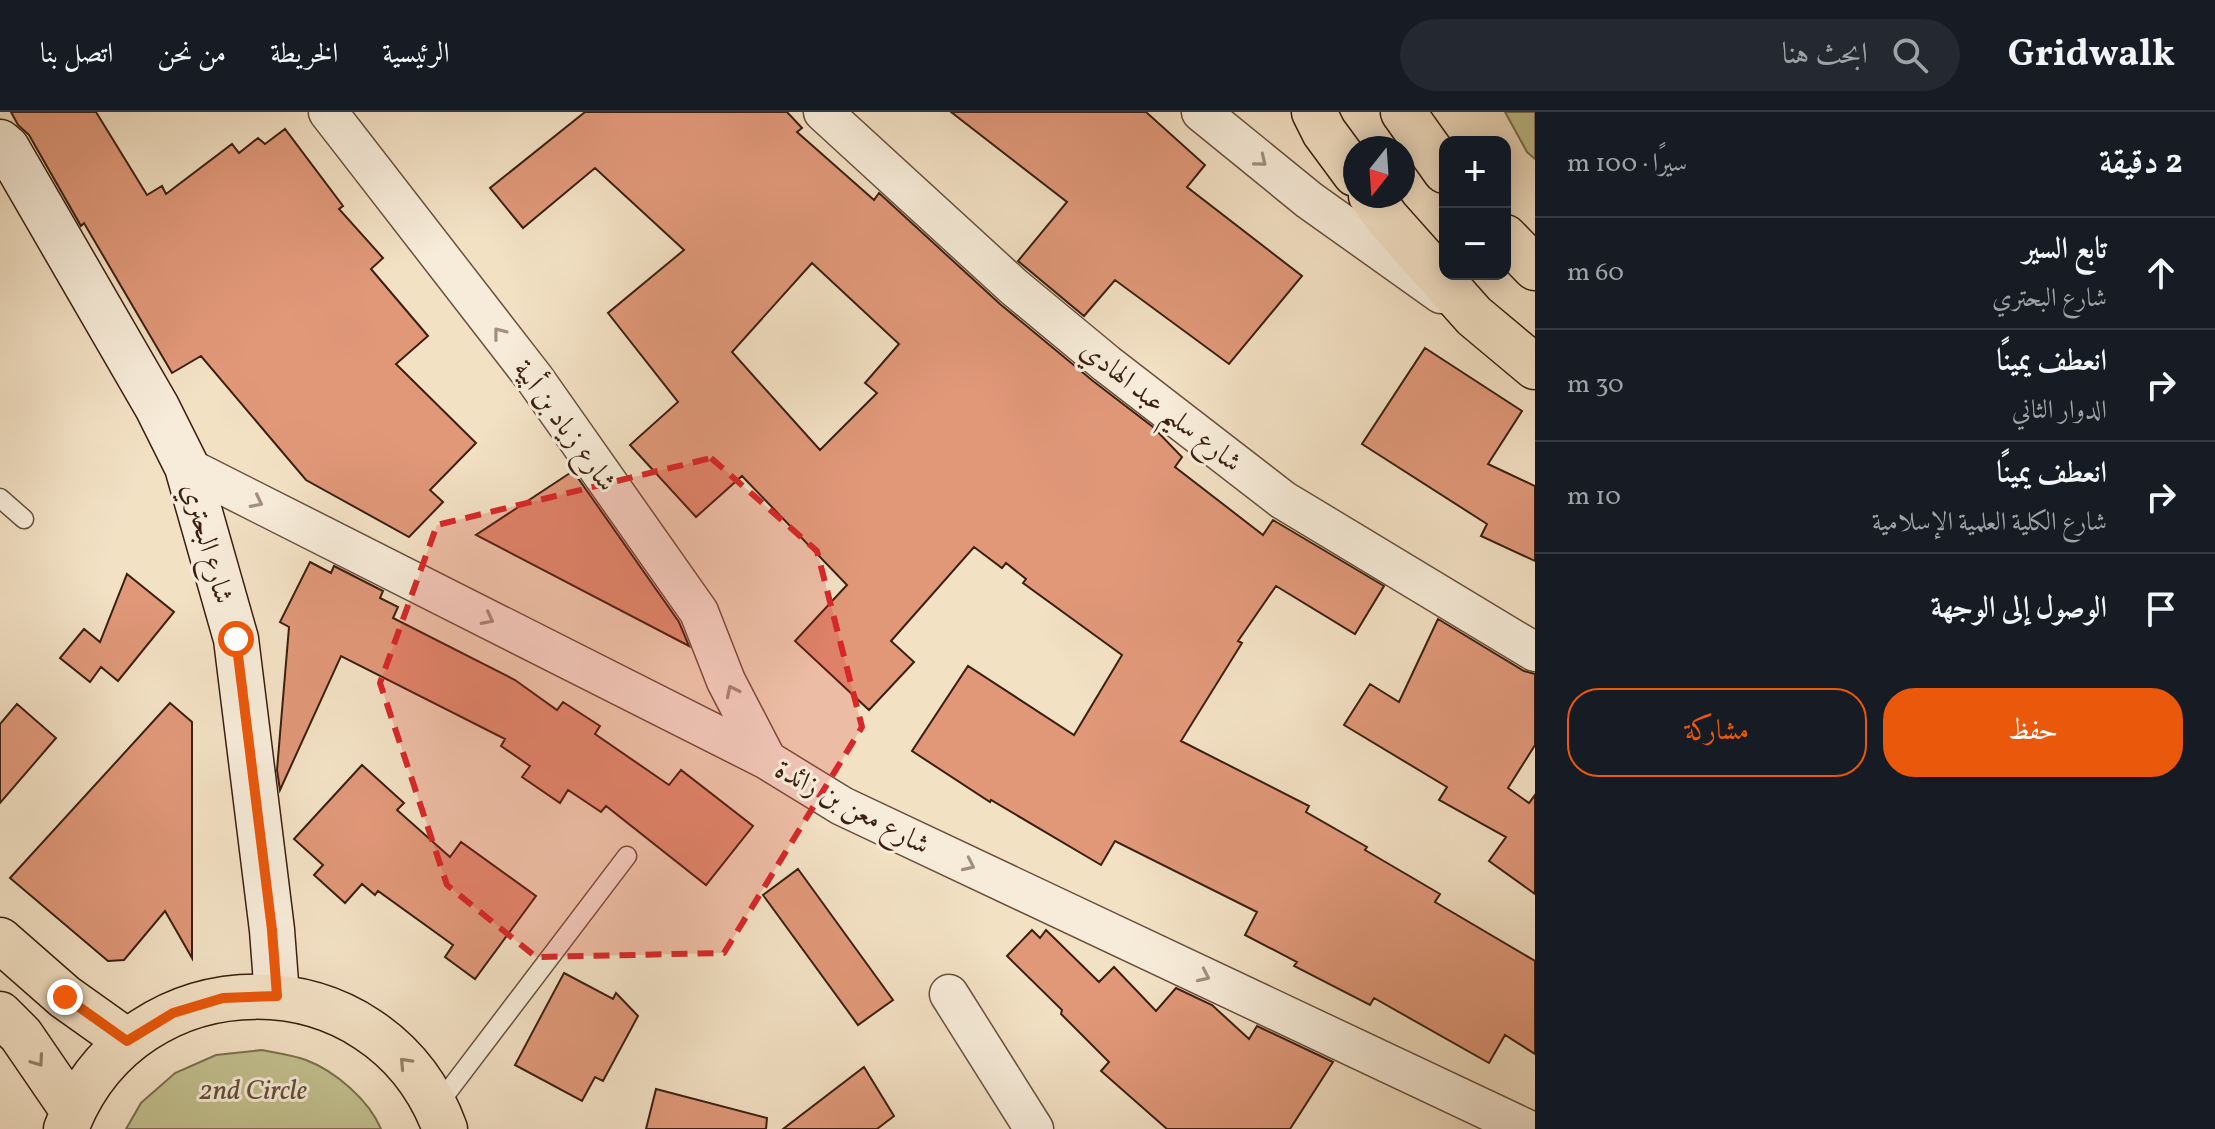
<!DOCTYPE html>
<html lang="ar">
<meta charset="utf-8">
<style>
:root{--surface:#171b24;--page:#242831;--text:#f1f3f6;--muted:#9ea1a6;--line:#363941;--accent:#ea580c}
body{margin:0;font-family:Vollkorn,Amiri,serif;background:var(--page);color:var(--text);direction:rtl}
.controls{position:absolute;right:24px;top:24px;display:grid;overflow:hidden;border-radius:16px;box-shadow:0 4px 20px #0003}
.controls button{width:72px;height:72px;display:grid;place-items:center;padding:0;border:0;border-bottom:2px solid var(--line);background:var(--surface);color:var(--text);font:40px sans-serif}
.compass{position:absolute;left:1343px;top:24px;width:72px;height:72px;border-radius:50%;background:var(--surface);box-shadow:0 4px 20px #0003;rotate:197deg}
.stop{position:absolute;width:24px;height:24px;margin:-18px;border:6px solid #ea580c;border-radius:50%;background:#fff}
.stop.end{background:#ea580c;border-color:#fff;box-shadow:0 2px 8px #0008}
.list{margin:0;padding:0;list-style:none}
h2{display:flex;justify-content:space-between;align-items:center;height:104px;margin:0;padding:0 32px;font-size:34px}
h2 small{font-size:26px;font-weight:400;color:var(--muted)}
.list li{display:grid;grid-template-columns:52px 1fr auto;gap:24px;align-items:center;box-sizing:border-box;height:112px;padding:0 32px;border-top:2px solid var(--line)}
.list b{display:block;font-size:30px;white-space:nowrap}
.list p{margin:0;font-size:26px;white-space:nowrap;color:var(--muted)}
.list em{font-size:26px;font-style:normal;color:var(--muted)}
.actions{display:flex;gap:16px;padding:24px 32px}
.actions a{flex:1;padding:18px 0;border:2px solid var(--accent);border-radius:32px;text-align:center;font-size:28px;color:var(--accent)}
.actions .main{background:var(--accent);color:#fff}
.icon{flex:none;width:44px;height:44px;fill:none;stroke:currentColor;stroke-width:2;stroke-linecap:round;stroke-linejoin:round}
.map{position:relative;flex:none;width:1535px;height:1017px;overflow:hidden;direction:ltr}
header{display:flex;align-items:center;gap:48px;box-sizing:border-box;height:112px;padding:0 40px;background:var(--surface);border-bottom:2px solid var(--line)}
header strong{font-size:38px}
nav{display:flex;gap:44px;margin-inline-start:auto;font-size:28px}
.search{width:560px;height:72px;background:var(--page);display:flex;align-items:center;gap:20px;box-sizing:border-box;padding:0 28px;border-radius:44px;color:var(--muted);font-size:30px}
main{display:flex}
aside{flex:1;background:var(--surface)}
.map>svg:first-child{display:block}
.green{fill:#c2c18f;stroke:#7e7050;stroke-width:2}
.building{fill:#e09879;stroke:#3b1f11;stroke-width:2;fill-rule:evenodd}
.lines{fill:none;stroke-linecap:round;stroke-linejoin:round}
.lane-casing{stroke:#69503e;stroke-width:21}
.street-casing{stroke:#69503e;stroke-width:41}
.secondary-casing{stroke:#3b1f11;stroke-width:47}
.primary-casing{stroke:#3b1f11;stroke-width:47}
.lane{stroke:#f7ecd9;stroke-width:18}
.street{stroke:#f7ecd9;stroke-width:38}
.secondary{stroke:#f7ecd9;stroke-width:44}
.primary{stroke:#f3e1c4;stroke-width:44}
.oneway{stroke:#a2907f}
.oneway2{stroke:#97806a}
.route{stroke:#ea580c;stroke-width:10}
.marked{fill:#d62828;fill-opacity:0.2;stroke:#d62828;stroke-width:6;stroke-dasharray:16 10;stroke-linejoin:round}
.labels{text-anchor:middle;stroke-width:6;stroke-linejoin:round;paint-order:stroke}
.street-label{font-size:28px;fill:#3b1f11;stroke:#f7ecd9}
.park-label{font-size:28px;font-style:italic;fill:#645037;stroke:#f7ecd9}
</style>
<header>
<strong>Gridwalk</strong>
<div class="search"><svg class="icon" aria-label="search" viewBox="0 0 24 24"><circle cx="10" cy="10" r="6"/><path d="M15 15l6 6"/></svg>ابحث هنا</div>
<nav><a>الرئيسية</a><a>الخريطة</a><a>من نحن</a><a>اتصل بنا</a></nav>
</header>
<main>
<aside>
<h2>2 دقيقة<small>سيرًا · 100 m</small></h2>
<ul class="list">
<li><svg class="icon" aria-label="ahead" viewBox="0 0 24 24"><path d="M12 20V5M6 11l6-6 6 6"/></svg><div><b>تابع السير</b><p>شارع البحتري</p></div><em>60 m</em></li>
<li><svg class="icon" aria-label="right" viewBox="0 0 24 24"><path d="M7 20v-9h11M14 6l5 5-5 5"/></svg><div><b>انعطف يمينًا</b><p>الدوار الثاني</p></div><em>30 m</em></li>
<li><svg class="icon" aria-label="right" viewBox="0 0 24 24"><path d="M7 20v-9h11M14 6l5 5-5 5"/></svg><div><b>انعطف يمينًا</b><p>شارع الكلية العلمية الإسلامية</p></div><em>10 m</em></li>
<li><svg class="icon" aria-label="arrive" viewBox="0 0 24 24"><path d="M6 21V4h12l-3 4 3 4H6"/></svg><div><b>الوصول إلى الوجهة</b></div></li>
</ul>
<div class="actions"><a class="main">حفظ</a><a>مشاركة</a></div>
</aside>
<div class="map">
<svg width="1535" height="1017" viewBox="0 0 1535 1017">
<rect width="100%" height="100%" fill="#f3e1c4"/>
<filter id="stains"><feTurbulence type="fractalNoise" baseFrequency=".0025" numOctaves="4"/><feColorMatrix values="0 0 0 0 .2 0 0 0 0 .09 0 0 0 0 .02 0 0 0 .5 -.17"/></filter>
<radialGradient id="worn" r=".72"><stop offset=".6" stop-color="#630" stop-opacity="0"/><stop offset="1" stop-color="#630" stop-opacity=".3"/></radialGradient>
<!-- green -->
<path class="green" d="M 1505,0 L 1535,0 L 1535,47 L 1527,40 Z
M 262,938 C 276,941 293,943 306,948 C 335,959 369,988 381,1017 L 126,1017 L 141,991 L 175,961 L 216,943 Z"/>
<!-- building -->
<path class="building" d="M 11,0 L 96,0 L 147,83 L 162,74 L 166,82 L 232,32 L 239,41 L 258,26 L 265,32 L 285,17 L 343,94 L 339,97 L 383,146 L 371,157 L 428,224 L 396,252 L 476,331 L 430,378 L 443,390 L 409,425 L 306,368 L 201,244 L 172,261 L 84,111 L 81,114 L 29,23 L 18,13 Z
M 585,0 L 787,0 L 802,16 L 797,20 L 874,88 L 879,81 L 1000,192 L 1093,269 L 1153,315 L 1182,345 L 1175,355 L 1263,423 L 1273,408 L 1384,474 L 1355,522 L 1276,474 L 1238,529 L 1242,531 L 1181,629 L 1309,694 L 1306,700 L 1367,735 L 1365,738 L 1440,782 L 1435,790 L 1535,849 L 1535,942 L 1505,923 L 1489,951 L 1374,886 L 1370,893 L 1294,854 L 1297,850 L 1245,823 L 1257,800 L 1115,729 L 1101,753 L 991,688 L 990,690 L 912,639 L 968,554 L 1074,623 L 1122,543 L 1023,471 L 1026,467 L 1006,451 L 1002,456 L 974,435 L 891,529 L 914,550 L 869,598 L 795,529 L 847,473 L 742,364 L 696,405 L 630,333 L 678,290 L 608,201 L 684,138 L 595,56 L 523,116 L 490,76 ZM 812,151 L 899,232 L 865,271 L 877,281 L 820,338 L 732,240 Z
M 951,0 L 1146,0 L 1205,53 L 1187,75 L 1302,164 L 1229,252 L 1115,168 L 1084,204 L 1018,149 L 1067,90 Z
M 1425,236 L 1522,299 L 1488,352 L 1535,374 L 1535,449 L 1481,424 L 1487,412 L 1362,332 Z
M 573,359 L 679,510 L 689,534 L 476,423 Z
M 310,450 L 331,461 L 334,454 L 383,479 L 380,486 L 398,495 L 393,506 L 515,568 L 557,598 L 563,590 L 600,614 L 595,622 L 669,673 L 681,658 L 753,714 L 706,773 L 606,694 L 601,700 L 568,678 L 560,691 L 522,665 L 530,654 L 501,634 L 505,627 L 341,544 L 280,678 L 277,658 L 289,515 L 280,510 Z
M 127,462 L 174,500 L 118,569 L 101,555 L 90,570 L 60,546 L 84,517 L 100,530 Z
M 1438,507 L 1524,559 L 1535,562 L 1535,633 L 1508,676 L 1529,691 L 1535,683 L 1535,782 L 1489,749 L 1506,725 L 1439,688 L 1447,675 L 1344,613 L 1370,572 L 1399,590 Z
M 170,591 L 192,610 L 192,846 L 165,799 L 124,848 L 108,849 L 10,766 Z
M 17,592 L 56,626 L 0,691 L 0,612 Z
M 362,653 L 404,691 L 397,698 L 450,745 L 461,730 L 536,784 L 475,867 L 445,845 L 453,833 L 378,779 L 375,783 L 362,772 L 345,791 L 314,763 L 323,753 L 294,727 Z
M 798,757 L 893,888 L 858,913 L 763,783 Z
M 1032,818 L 1040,826 L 1046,818 L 1099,870 L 1114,855 L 1156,899 L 1176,876 L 1212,893 L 1249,927 L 1257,914 L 1333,950 L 1290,1017 L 1167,1017 L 1101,959 L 1109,950 L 1061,902 L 1062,898 L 1007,844 Z
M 564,861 L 613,887 L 616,881 L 638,904 L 603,969 L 595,965 L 582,989 L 515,953 Z
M 864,955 L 894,1004 L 877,1017 L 783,1017 Z
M 656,977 L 767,1006 L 766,1017 L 646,1017 Z"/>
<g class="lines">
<defs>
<path id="lane" d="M 0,386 L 24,407
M 437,994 L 627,744"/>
<path id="street" d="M 328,0 L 535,267 L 699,500 L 726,569 L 767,648
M 823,0 L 1014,175 L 1107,252 L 1283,388 L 1535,540
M 1201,0 L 1309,88 L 1441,182
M 187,355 L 767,648 L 842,694 L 1527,1017
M 949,882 L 1034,1017"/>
<path id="secondary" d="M 0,30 L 7,36 L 157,295 L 187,355 L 236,527 L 272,818 L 277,884"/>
<path id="primary" d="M 1314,0 L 1324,20 L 1355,62
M 1403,0 L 1445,59
M 1371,84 L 1386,105 L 1474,204 L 1535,255
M 1505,125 L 1535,156
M 0,828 L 65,885 L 127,929
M 0,902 L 21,923 L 73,999
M 66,1017 C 132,841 380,840 445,1017"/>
</defs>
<!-- lane casing -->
<use href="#lane" class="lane-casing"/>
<!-- street casing -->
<use href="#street" class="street-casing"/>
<!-- secondary casing -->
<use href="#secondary" class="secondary-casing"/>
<!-- primary casing -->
<use href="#primary" class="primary-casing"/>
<!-- lane -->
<use href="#lane" class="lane"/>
<!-- street -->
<use href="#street" class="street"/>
<!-- secondary -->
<use href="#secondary" class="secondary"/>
<!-- primary -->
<use href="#primary" class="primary"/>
</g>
<!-- one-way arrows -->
<defs><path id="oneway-chevron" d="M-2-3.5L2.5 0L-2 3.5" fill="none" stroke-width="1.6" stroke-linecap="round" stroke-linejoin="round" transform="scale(2)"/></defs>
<g class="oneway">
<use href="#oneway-chevron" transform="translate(1261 49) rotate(39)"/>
<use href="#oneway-chevron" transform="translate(499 221) rotate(-128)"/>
<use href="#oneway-chevron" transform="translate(257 390) rotate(27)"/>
<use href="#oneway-chevron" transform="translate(488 507) rotate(27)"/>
<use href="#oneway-chevron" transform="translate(732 579) rotate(-116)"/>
<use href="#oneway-chevron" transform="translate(969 753) rotate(25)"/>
<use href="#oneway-chevron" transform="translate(1204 864) rotate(25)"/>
</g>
<g class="oneway2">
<use href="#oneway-chevron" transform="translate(38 949) rotate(55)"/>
<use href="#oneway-chevron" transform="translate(405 951) rotate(-133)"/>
</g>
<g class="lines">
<!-- route -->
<path class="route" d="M 65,885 L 127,929 L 173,901 L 223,886 L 277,884 L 272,818 L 236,527"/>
</g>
<!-- marked area -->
<path class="marked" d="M 711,346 L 817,439 L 862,615 L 724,841 L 536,845 L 447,773 L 380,571 L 437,413 Z"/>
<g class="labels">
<!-- street labels -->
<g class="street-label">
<text transform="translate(1162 293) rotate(38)" y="10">شارع سليم عبد الهادي</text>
<text transform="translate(566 313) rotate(54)" y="10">شارع زياد بن أبية</text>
<text transform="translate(209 431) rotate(74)" y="10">شارع البحتري</text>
<text transform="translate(853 694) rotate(28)" y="10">شارع معن بن زائدة</text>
</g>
<!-- park labels -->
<g class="park-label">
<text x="253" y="987">2nd Circle</text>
</g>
</g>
<rect width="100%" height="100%" filter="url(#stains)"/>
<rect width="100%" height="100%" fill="url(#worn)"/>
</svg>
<div class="controls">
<button>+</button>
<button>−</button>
</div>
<svg class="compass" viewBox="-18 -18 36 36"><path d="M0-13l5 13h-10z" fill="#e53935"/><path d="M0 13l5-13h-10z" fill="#9ea1a6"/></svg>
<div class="stop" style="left:236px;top:527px"></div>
<div class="stop end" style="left:65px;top:885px"></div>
</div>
</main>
